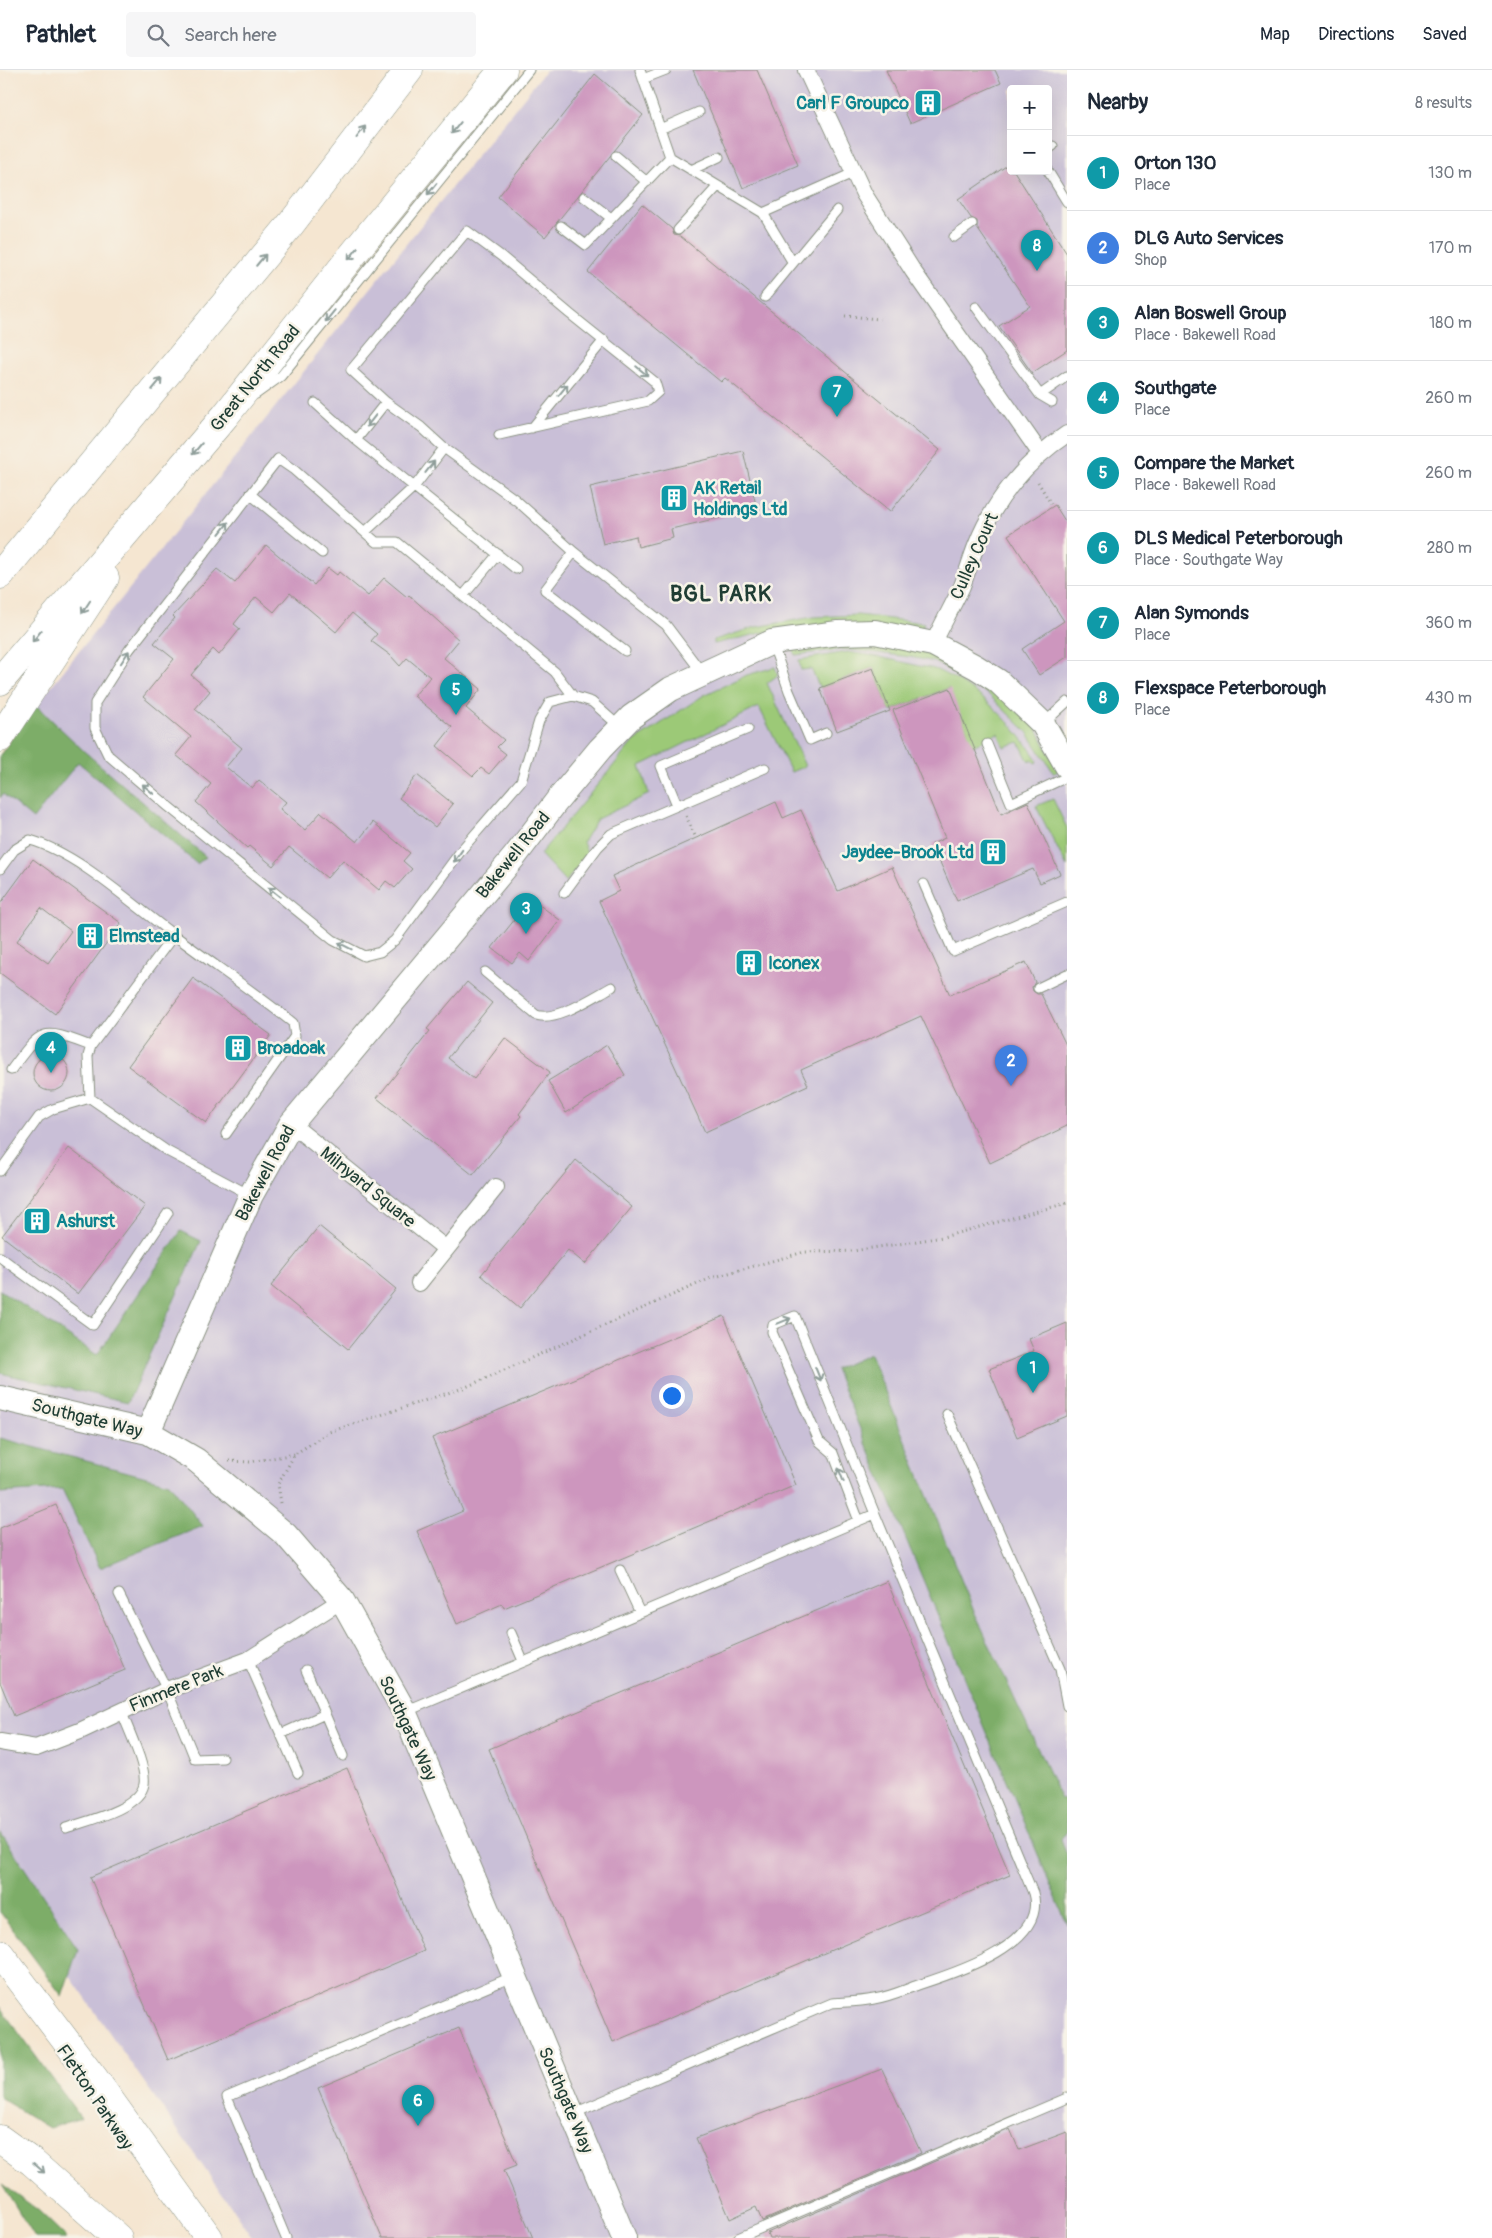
<!DOCTYPE html>
<meta charset="utf-8">
<style>
:root{--surface:#fff;--page:#f6f6f7;--text:#1f2937;--muted:#747a83;--line:#e0e1e3;--accent:#1a73e8}
body{margin:0;font-family:Pangolin,sans-serif;background:var(--page);color:var(--text)}
.controls{position:absolute;right:15px;top:15px;display:grid;overflow:hidden;border-radius:5px;box-shadow:0 5px 20px #0002}
.controls button{width:45px;height:45px;display:grid;place-items:center;padding:0;border:0;border-bottom:1px solid var(--line);background:var(--surface);color:var(--text);font:25px sans-serif}
.you{position:absolute;left:671px;top:1325px;width:18px;height:18px;margin:-12px;border:4px solid #fff;border-radius:50%;background:#1a73e8;box-shadow:0 0 0 8px #1a73e833}
.badge{display:grid;place-items:center;width:32px;height:32px;border-radius:50%;background:var(--accent);color:#fff;font-size:16px;font-weight:700}
.pin{position:absolute;translate:-50% -41px;filter:drop-shadow(0 1px 2px #0008)}
.pin::after{content:'';position:absolute;top:26px;width:18px;height:15px;background:inherit;clip-path:polygon(0 0,100% 0,50% 100%)}
.list{margin:0;padding:0;list-style:none}
h2{display:flex;justify-content:space-between;align-items:center;height:65px;margin:0;padding:0 20px;font-size:21px}
h2 small{font-size:16px;font-weight:400;color:var(--muted)}
.list li{display:grid;grid-template-columns:32px 1fr auto;gap:15px;align-items:center;box-sizing:border-box;height:75px;padding:0 20px;border-top:1px solid var(--line)}
.list b{display:block;font-size:19px;white-space:nowrap}
.list p{margin:0;font-size:16px;white-space:nowrap;color:var(--muted)}
.list em{font-size:16px;font-style:normal;color:var(--muted)}
.icon{flex:none;width:28px;height:28px;fill:none;stroke:currentColor;stroke-width:2;stroke-linecap:round;stroke-linejoin:round}
.map{position:relative;flex:none;width:1067px;height:2168px;overflow:hidden}
header{display:flex;align-items:center;gap:30px;box-sizing:border-box;height:70px;padding:0 25px;background:var(--surface);border-bottom:1px solid var(--line)}
header strong{font-size:24px}
nav{display:flex;gap:28px;margin-inline-start:auto;font-size:18px}
.search{width:350px;height:45px;background:var(--page);display:flex;align-items:center;gap:12px;box-sizing:border-box;padding:0 18px;border-radius:5px;color:var(--muted);font-size:19px}
main{display:flex}
aside{flex:1;background:var(--surface)}
.map>svg:first-child{display:block}
.industrial{fill:#c9bfd7;fill-rule:evenodd}
.green{fill:#9cc977;stroke:#5e8356}
.forest{fill:#7dad68;stroke:#4e754e}
.building{fill:#cd96be;fill-rule:evenodd}
.lines{fill:none;stroke-linecap:round;stroke-linejoin:round}
.lane-casing{stroke:#8a9282;stroke-width:11}
.street-casing{stroke:#8a9282;stroke-width:18}
.secondary-casing{stroke:#8a9282;stroke-width:26}
.highway-casing{stroke:#8a9282;stroke-width:29}
.path{stroke:#8a9282;stroke-width:3;stroke-dasharray:1 4;stroke-linecap:butt}
.lane{stroke:#fff;stroke-width:9}
.street{stroke:#fff;stroke-width:16}
.secondary{stroke:#fff;stroke-width:24}
.highway{stroke:#fff;stroke-width:28}
.oneway{stroke:#8f9e9a}
.labels{text-anchor:middle;stroke-width:5;stroke-linejoin:round;paint-order:stroke}
.culture-label{font-size:18px;font-weight:bold;fill:#0d838f;stroke:#f7f3e8;text-anchor:start}
.street-label{font-size:18px;fill:#1f3d34;stroke:#f7f3e8}
.district-label{font-size:22px;font-weight:bold;letter-spacing:1px;fill:#1f3d34;stroke:#f7f3e8}
</style>
<header>
<strong>Pathlet</strong>
<div class="search"><svg class="icon" aria-label="search" viewBox="0 0 24 24"><circle cx="10" cy="10" r="6"/><path d="M15 15l6 6"/></svg>Search here</div>
<nav><a>Map</a><a>Directions</a><a>Saved</a></nav>
</header>
<main>
<div class="map">
<svg width="1067" height="2168" viewBox="0 0 1067 2168">
<rect width="100%" height="100%" fill="#f7f3e8"/>
<filter id="ink" filterUnits="userSpaceOnUse"><feTurbulence type="fractalNoise" baseFrequency=".02" numOctaves="2"/><feDisplacementMap in="SourceGraphic" scale="10" xChannelSelector="R" yChannelSelector="G"/><feConvolveMatrix kernelMatrix="1 2 1 2 8 2 1 2 1" color-interpolation-filters="sRGB"/></filter>
<filter id="wash" filterUnits="userSpaceOnUse"><feTurbulence type="fractalNoise" baseFrequency=".0096" numOctaves="4" result="noise"/><feDisplacementMap in="SourceGraphic" scale="20" xChannelSelector="R" yChannelSelector="G"/><feGaussianBlur stdDeviation="1.12" result="paint"/><feColorMatrix in="noise" values="0 0 0 0 0 0 0 0 0 0 0 0 0 0 0 0 0 1.4 0 .05"/><feComposite in="paint" operator="in"/></filter>
<g filter="url(#wash)">
<rect width="100%" height="100%" fill="#f5e6d1"/>
<!-- industrial -->
<path class="industrial" d="M 546,0 L 1067,0 L 1067,2168 L 253,2168 L 0,1806 L 0,685 L 36,635 ZM 1011,19 L 1048,19 L 1048,101 L 1011,101 Z"/>
<!-- green -->
<path class="green" d="M 858,545 L 924,553 L 922,558 L 766,562 L 714,574 L 714,570 L 756,557 L 813,547 Z
M 850,569 L 910,578 L 946,590 L 988,614 L 1037,659 L 1058,701 L 1054,703 L 1027,662 L 988,624 L 935,592 L 910,587 L 845,579 L 795,585 L 793,576 Z
M 847,582 C 872,585 895,590 919,596 C 926,597 934,598 941,602 C 982,621 1014,654 1038,691 L 1036,693 L 1032,690 L 1029,692 L 1019,672 L 1004,677 L 998,663 L 973,676 L 949,618 L 890,641 L 873,598 L 820,618 L 811,599 L 801,600 L 799,590 Z
M 775,597 L 778,605 L 767,613 L 805,696 L 791,702 L 759,637 L 640,696 L 649,724 L 597,749 L 583,772 L 587,783 L 566,812 L 540,784 L 633,672 L 704,625 L 747,605 Z
M 1053,729 L 1067,758 L 1067,797 L 1036,736 Z"/>
<!-- forest -->
<path class="forest" d="M 36,635 L 85,682 L 206,787 L 197,794 L 78,692 L 33,749 L 3,724 L 0,728 L 0,685 Z
M 181,1161 L 201,1171 L 128,1332 L 0,1303 L 0,1220 L 97,1285 Z
M 870,1284 L 973,1539 L 1061,1729 L 1067,1728 L 1067,1761 L 1061,1770 L 1067,1785 L 1067,1854 L 835,1299 Z
M 0,1368 L 169,1413 L 203,1456 L 100,1498 L 62,1419 L 0,1423 Z
M 0,1761 L 78,1879 L 62,1926 L 0,1842 Z
M 0,1937 L 81,2048 L 49,2058 L 0,2028 Z
M 2,2114 L 38,2140 L 67,2168 L 35,2168 Z"/>
<g id="blocks">
<!-- building -->
<path class="building" d="M 693,0 L 757,0 L 798,95 L 743,118 Z
M 886,0 L 995,0 L 1001,13 L 910,53 Z
M 595,4 L 643,45 L 545,167 L 498,127 Z
M 1009,94 L 1011,101 L 1014,101 L 1067,184 L 1067,280 L 1032,303 L 999,256 L 1030,236 L 977,158 L 977,151 L 971,148 L 958,129 Z
M 642,134 L 672,159 L 674,165 L 680,166 L 940,380 L 890,442 L 725,308 L 721,312 L 588,202 Z
M 743,381 L 757,439 L 671,459 L 673,468 L 638,477 L 636,466 L 603,474 L 590,417 Z
M 1055,435 L 1067,454 L 1067,587 L 1039,605 L 1022,579 L 1064,551 L 1008,465 Z
M 266,475 L 314,515 L 328,498 L 337,505 L 339,502 L 368,526 L 384,508 L 407,527 L 409,525 L 459,570 L 444,588 L 481,619 L 466,638 L 504,670 L 497,677 L 506,684 L 489,704 L 481,698 L 473,706 L 437,676 L 452,657 L 414,626 L 430,607 L 407,588 L 400,596 L 390,585 L 371,571 L 377,564 L 352,543 L 336,562 L 290,523 L 274,542 L 256,527 L 234,554 L 240,559 L 219,585 L 213,579 L 191,605 L 210,621 L 195,639 L 242,678 L 226,697 L 252,718 L 259,710 L 286,732 L 280,739 L 305,760 L 321,742 L 357,772 L 373,752 L 410,783 L 403,791 L 412,799 L 395,818 L 386,811 L 379,820 L 343,790 L 327,808 L 289,777 L 273,796 L 249,776 L 247,778 L 196,732 L 211,714 L 176,685 L 191,667 L 143,627 L 174,589 L 154,573 L 175,548 L 173,546 L 217,499 L 235,513 Z
M 873,598 L 890,641 L 837,661 L 820,618 Z
M 950,618 L 1001,744 L 1028,732 L 1060,804 L 1040,813 L 1033,799 L 957,831 L 932,774 L 945,768 L 893,640 Z
M 417,705 L 453,734 L 435,757 L 399,728 Z
M 776,732 L 783,748 L 801,740 L 838,821 L 892,797 L 950,925 L 1026,892 L 1035,912 L 1032,917 L 1033,921 L 1037,924 L 1041,924 L 1067,977 L 1067,1056 L 990,1093 L 921,946 L 801,1000 L 808,1015 L 705,1062 L 599,831 L 619,821 L 612,806 Z
M 33,789 L 121,853 L 55,944 L 0,903 L 0,834 ZM 41,838 L 71,861 L 48,893 L 17,871 Z
M 531,829 L 560,850 L 529,891 L 520,883 L 512,893 L 492,878 Z
M 193,908 L 271,965 L 206,1053 L 128,996 Z
M 467,912 L 492,933 L 448,988 L 474,1009 L 505,968 L 550,1002 L 519,1044 L 521,1046 L 473,1105 L 377,1028 L 430,961 L 427,959 Z
M 607,975 L 625,1005 L 566,1043 L 548,1011 Z
M33 1003a18 18 0 1 1 36 0a18 18 0 1 1-36 0Z
M 69,1078 L 145,1136 L 78,1224 L 2,1166 Z
M 576,1090 L 632,1137 L 585,1194 L 568,1180 L 520,1238 L 481,1205 Z
M 319,1156 L 396,1219 L 348,1279 L 271,1216 Z
M 724,1246 L 796,1415 L 504,1538 L 502,1534 L 457,1554 L 417,1461 L 463,1441 L 432,1368 Z
M 1067,1253 L 1067,1346 L 1017,1367 L 989,1299 L 1034,1281 L 1029,1269 Z
M 56,1435 L 125,1600 L 14,1646 L 0,1612 L 0,1458 Z
M 887,1511 L 1010,1805 L 613,1972 L 489,1679 Z
M 347,1698 L 424,1881 L 168,1990 L 90,1807 Z
M 459,1958 L 517,2095 L 504,2100 L 533,2168 L 382,2168 L 318,2018 Z
M 882,1999 L 921,2083 L 762,2151 L 756,2137 L 730,2149 L 696,2068 Z
M 1010,2059 L 1019,2080 L 1067,2062 L 1067,2168 L 769,2168 L 767,2163 Z"/>
</g>
</g>
<g filter="url(#ink)">
<use href="#blocks" fill-opacity="0" stroke="#8a9282" stroke-width="1"/>
<g class="lines">
<defs>
<path id="lane" d="M 640,0 L 670,87 L 763,143 L 853,103
M 643,9 L 666,0
M 660,59 L 699,42
M 1048,79 L 1053,76
M 616,86 L 647,112
M 691,100 L 719,87
M 1048,101 L 1067,132
M 584,127 L 611,148
M 763,143 L 793,193 L 837,140
M 561,156 L 586,175 L 670,87
M 678,160 L 718,116
M 954,167 L 972,154
M 765,227 L 793,193
M 976,237 L 1040,325 L 1067,306
M 256,324 L 281,306 L 529,0
M 1040,325 L 1052,332
M 315,333 L 356,370 L 516,499
M 532,358 L 604,270
M 499,365 L 648,331 L 658,322 L 655,312 L 570,244 L 501,186 L 467,161 L 351,300 L 386,332 L 421,357 L 444,378 L 516,430 L 574,482 L 666,555 L 703,604
M 356,370 L 386,332
M 250,424 L 322,483
M 365,462 L 415,416 L 444,378
M 574,482 L 545,520 L 625,581
M 463,526 L 498,484
M 772,572 L 789,621 L 810,670 L 826,663
M 573,626 L 555,602 L 397,472 L 376,472 L 294,400 L 278,389 L 129,580 L 95,633 L 95,658 L 108,685 L 169,737 L 333,870 L 364,886 L 380,882 L 395,870 L 463,778 L 521,711 L 539,651 L 550,632 L 573,626 L 592,632 L 620,657
M 1043,654 L 1067,632
M 987,674 L 1011,733 L 1067,707
M 677,735 L 661,696 L 748,659
M 0,799 L 14,780 L 30,770 C 77,783 131,833 170,862 C 211,893 253,921 293,953 L 295,966 L 226,1064
M 924,814 L 953,881 L 1067,832
M 564,823 L 598,777 L 611,764 L 765,698
M 485,902 L 536,945 C 557,952 593,927 612,917
M 1038,918 L 1067,904
M 11,1000 C 43,957 41,958 91,976
M 90,1028 L 88,986 L 91,976 L 174,865
M 90,1028 L 167,1081 L 250,1125
M 0,1101 L 39,1047 L 53,1039 L 90,1028
M 0,1187 L 93,1255 L 168,1143
M 947,1344 L 1060,1599 L 1067,1636
M 620,1500 L 640,1543
M 119,1524 L 167,1620 L 195,1689 L 223,1688
M 511,1563 L 523,1591
M 248,1590 L 298,1703
M 306,1600 L 343,1686
M 405,1642 L 875,1444
M 281,1664 L 325,1644
M 66,1758 C 86,1751 140,1739 144,1714 C 147,1697 127,1657 121,1640
M 572,2044 L 832,1933 C 845,1932 860,1932 874,1929 C 889,1927 904,1920 918,1915 C 955,1903 1048,1874 1033,1823 L 875,1444 L 795,1246 L 773,1255 L 772,1262 L 819,1371 L 833,1383 L 859,1451
M 286,2168 L 227,2027 L 514,1906
M 738,2168 L 1067,2028"/>
<path id="street" d="M 806,0 L 864,124 L 913,201 L 1040,383
M 933,574 C 942,555 953,535 962,516 C 967,503 971,489 976,476 C 994,430 1026,391 1067,364
M 291,1054 L 446,1179
M 419,1213 L 496,1117
M 0,1672 L 36,1678 L 80,1661 L 167,1620 L 248,1590 L 342,1530"/>
<path id="secondary" d="M 0,1328 L 148,1362 L 196,1390 L 286,1465 L 342,1530 L 403,1639 L 624,2168
M 148,1362 L 251,1125 L 291,1054 L 515,786 L 556,732 L 600,679 L 631,647 L 671,619 L 772,572 L 838,563 L 875,562 L 933,574 L 976,597 L 998,611 L 1043,654 L 1067,696"/>
<path id="highway" d="M 0,505 L 291,154 L 409,0
M 0,611 L 225,346 L 346,193 L 503,0
M 0,668 L 105,508
M 0,1884 L 94,2008 L 209,2168
M 0,2069 L 32,2092 L 118,2168"/>
</defs>
<!-- lane casing -->
<use href="#lane" class="lane-casing"/>
<!-- street casing -->
<use href="#street" class="street-casing"/>
<!-- secondary casing -->
<use href="#secondary" class="secondary-casing"/>
<!-- highway casing -->
<use href="#highway" class="highway-casing"/>
<!-- path -->
<path class="path" d="M 845,246 L 880,249
M 1038,412 L 1051,434
M 686,746 L 696,768
M 229,1391 L 250,1392 L 295,1384
M 281,1433 L 278,1414 L 295,1384 L 329,1362 L 466,1317 L 711,1208 L 804,1182 L 853,1181 L 943,1167 L 1067,1133"/>
<!-- lane -->
<use href="#lane" class="lane"/>
<!-- street -->
<use href="#street" class="street"/>
<!-- secondary -->
<use href="#secondary" class="secondary"/>
<!-- highway -->
<use href="#highway" class="highway"/>
</g>
<!-- one-way arrows -->
<defs><path id="oneway-shaft" d="M-6 0H5M1.5-3L5.5 0L1.5 3" fill="none" stroke-width="1.6" stroke-linecap="round" stroke-linejoin="round" transform="scale(1.25)"/></defs>
<g class="oneway">
<use href="#oneway-shaft" transform="translate(456 58) rotate(129)"/>
<use href="#oneway-shaft" transform="translate(361 62) rotate(-53)"/>
<use href="#oneway-shaft" transform="translate(432 119) rotate(129)"/>
<use href="#oneway-shaft" transform="translate(353 184) rotate(129)"/>
<use href="#oneway-shaft" transform="translate(261 190) rotate(-50)"/>
<use href="#oneway-shaft" transform="translate(330 246) rotate(129)"/>
<use href="#oneway-shaft" transform="translate(642 301) rotate(39)"/>
<use href="#oneway-shaft" transform="translate(157 314) rotate(-50)"/>
<use href="#oneway-shaft" transform="translate(563 320) rotate(-51)"/>
<use href="#oneway-shaft" transform="translate(371 351) rotate(128)"/>
<use href="#oneway-shaft" transform="translate(197 379) rotate(130)"/>
<use href="#oneway-shaft" transform="translate(430 397) rotate(-52)"/>
<use href="#oneway-shaft" transform="translate(224 458) rotate(-52)"/>
<use href="#oneway-shaft" transform="translate(86 537) rotate(123)"/>
<use href="#oneway-shaft" transform="translate(37 566) rotate(129)"/>
<use href="#oneway-shaft" transform="translate(125 587) rotate(-57)"/>
<use href="#oneway-shaft" transform="translate(148 719) rotate(-139)"/>
<use href="#oneway-shaft" transform="translate(458 786) rotate(125)"/>
<use href="#oneway-shaft" transform="translate(274 822) rotate(-141)"/>
<use href="#oneway-shaft" transform="translate(345 876) rotate(-153)"/>
<use href="#oneway-shaft" transform="translate(784 1251) rotate(-22)"/>
<use href="#oneway-shaft" transform="translate(818 1304) rotate(68)"/>
<use href="#oneway-shaft" transform="translate(841 1405) rotate(-111)"/>
<use href="#oneway-shaft" transform="translate(39 2098) rotate(41)"/>
</g>
</g>
<!-- icons -->
<defs>
<symbol id="building-square" viewBox="-11 -11 22 22"><rect x="-9" y="-9" width="18" height="18" rx="4" fill="#0f9aa8" stroke="#f7f3e8"/><path d="M-4-6H4V6H1V3H-1V6H-4ZM-2.5-4.3h1.7v1.8h-1.7ZM.8-4.3h1.7v1.8H.8ZM-2.5-1h1.7V.8h-1.7ZM.8-1h1.7V.8H.8Z" fill="#fff"/></symbol>
</defs>
<g fill-rule="evenodd">
<use href="#building-square" x="912" y="17" width="32" height="32"/>
<use href="#building-square" x="658" y="412" width="32" height="32"/>
<use href="#building-square" x="977" y="766" width="32" height="32"/>
<use href="#building-square" x="74" y="850" width="32" height="32"/>
<use href="#building-square" x="733" y="877" width="32" height="32"/>
<use href="#building-square" x="222" y="962" width="32" height="32"/>
<use href="#building-square" x="21" y="1135" width="32" height="32"/>
</g>
<g class="labels">
<!-- culture labels -->
<g class="culture-label">
<text x="909" y="39" text-anchor="end">Carl F Groupco</text>
<text x="693" y="424">AK Retail<tspan x="693" dy="21">Holdings Ltd</tspan></text>
<text x="974" y="788" text-anchor="end">Jaydee-Brook Ltd</text>
<text x="109" y="872">Elmstead</text>
<text x="768" y="899">Iconex</text>
<text x="257" y="984">Broadoak</text>
<text x="56" y="1157">Ashurst</text>
</g>
<!-- street labels -->
<g class="street-label">
<text transform="translate(255 308) rotate(-51)" y="6">Great North Road</text>
<text transform="translate(974 486) rotate(-66)" y="6">Culley Court</text>
<text transform="translate(513 785) rotate(-51)" y="6">Bakewell Road</text>
<text transform="translate(265 1103) rotate(-62)" y="6">Bakewell Road</text>
<text transform="translate(368 1117) rotate(39)" y="6">Milnyard Square</text>
<text transform="translate(87 1348) rotate(14)" y="6">Southgate Way</text>
<text transform="translate(176 1618) rotate(-22)" y="6">Finmere Park</text>
<text transform="translate(408 1658) rotate(65)" y="6">Southgate Way</text>
<text transform="translate(95 2027) rotate(56)" y="6">Fletton Parkway</text>
<text transform="translate(566 2030) rotate(67)" y="6">Southgate Way</text>
</g>
<!-- district labels -->
<g class="district-label">
<text x="721" y="531">BGL PARK</text>
</g>
</g>
</svg>
<div class="controls">
<button>+</button>
<button>−</button>
</div>
<div class="you"></div>
<div class="pin badge" style="left:1033px;top:1323px;background:#0f9aa8">1</div>
<div class="pin badge" style="left:1011px;top:1016px;background:#3f7fe0">2</div>
<div class="pin badge" style="left:526px;top:864px;background:#0f9aa8">3</div>
<div class="pin badge" style="left:51px;top:1003px;background:#0f9aa8">4</div>
<div class="pin badge" style="left:456px;top:645px;background:#0f9aa8">5</div>
<div class="pin badge" style="left:418px;top:2056px;background:#0f9aa8">6</div>
<div class="pin badge" style="left:837px;top:347px;background:#0f9aa8">7</div>
<div class="pin badge" style="left:1037px;top:201px;background:#0f9aa8">8</div>
</div>
<aside>
<h2>Nearby<small>8 results</small></h2>
<ul class="list">
<li><span class="badge" style="background:#0f9aa8">1</span><div><b>Orton 130</b><p>Place</p></div><em>130 m</em></li>
<li><span class="badge" style="background:#3f7fe0">2</span><div><b>DLG Auto Services</b><p>Shop</p></div><em>170 m</em></li>
<li><span class="badge" style="background:#0f9aa8">3</span><div><b>Alan Boswell Group</b><p>Place · Bakewell Road</p></div><em>180 m</em></li>
<li><span class="badge" style="background:#0f9aa8">4</span><div><b>Southgate</b><p>Place</p></div><em>260 m</em></li>
<li><span class="badge" style="background:#0f9aa8">5</span><div><b>Compare the Market</b><p>Place · Bakewell Road</p></div><em>260 m</em></li>
<li><span class="badge" style="background:#0f9aa8">6</span><div><b>DLS Medical Peterborough</b><p>Place · Southgate Way</p></div><em>280 m</em></li>
<li><span class="badge" style="background:#0f9aa8">7</span><div><b>Alan Symonds</b><p>Place</p></div><em>360 m</em></li>
<li><span class="badge" style="background:#0f9aa8">8</span><div><b>Flexspace Peterborough</b><p>Place</p></div><em>430 m</em></li>
</ul>
</aside>
</main>
